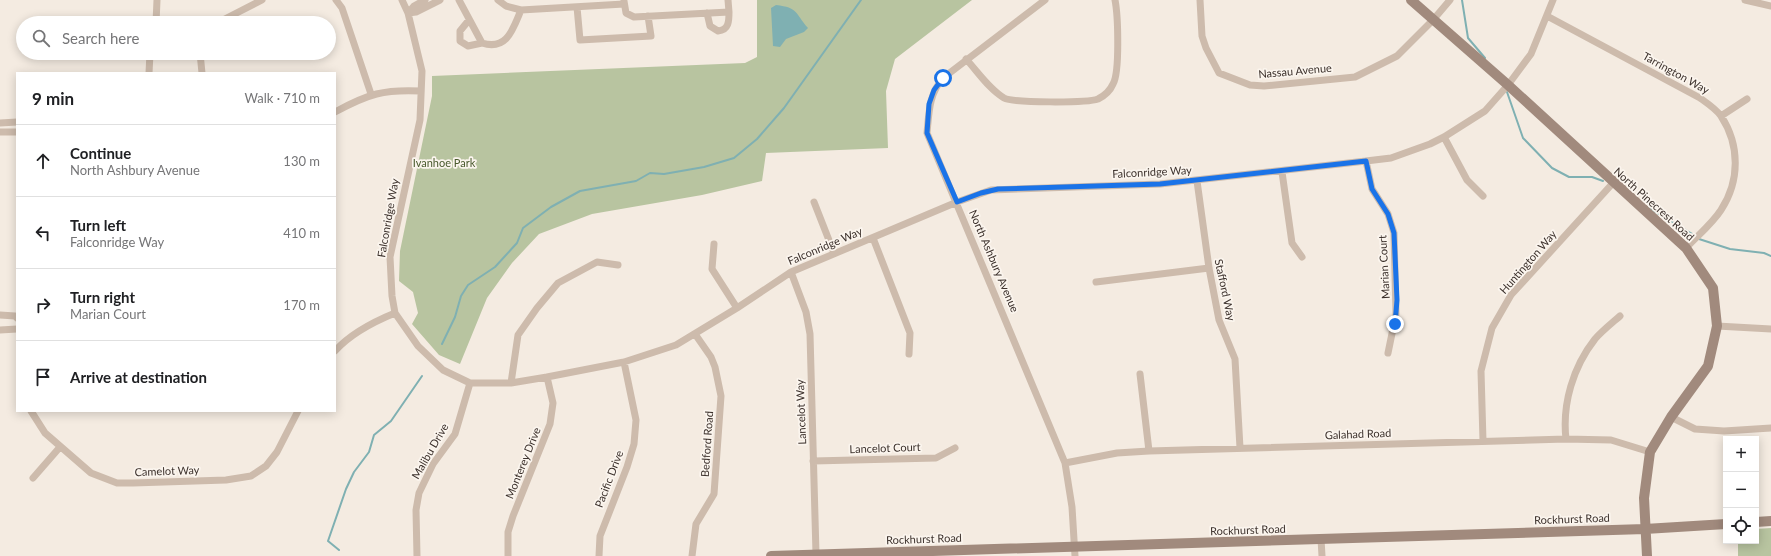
<!DOCTYPE html>
<meta charset="utf-8">
<style>
:root{--surface:#fff;--page:#f6f6f6;--text:#202124;--muted:#757577;--line:#e0e0e0}
body{margin:0;font-family:Lato,sans-serif;background:var(--page);color:var(--text)}
.controls{position:absolute;right:12px;bottom:12px;display:grid;overflow:hidden;border-radius:0px;box-shadow:0 2px 10px #0003}
.controls button{width:36px;height:36px;display:grid;place-items:center;padding:0;border:0;border-bottom:1px solid var(--line);background:var(--surface);color:var(--text);font:20px sans-serif}
.stop{position:absolute;width:12px;height:12px;margin:-9px;border:3px solid #1a73e8;border-radius:50%;background:#fff}
.stop.end{background:#1a73e8;border-color:#fff;box-shadow:0 1px 4px #0008}
.list{margin:0;padding:0;list-style:none}
h2{display:flex;justify-content:space-between;align-items:center;height:52px;margin:0;padding:0 16px;font-size:17px}
h2 small{font-size:13px;font-weight:400;color:var(--muted)}
.list li{display:grid;grid-template-columns:26px 1fr auto;gap:12px;align-items:center;box-sizing:border-box;height:72px;padding:0 16px;border-top:1px solid var(--line)}
.list b{display:block;font-size:15px;white-space:nowrap}
.list p{margin:0;font-size:13px;white-space:nowrap;color:var(--muted)}
.list em{font-size:13px;font-style:normal;color:var(--muted)}
.icon{flex:none;width:22px;height:22px;fill:none;stroke:currentColor;stroke-width:2;stroke-linecap:round;stroke-linejoin:round}
.map{position:relative;flex:none;width:1771px;height:556px;overflow:hidden}
.search{position:absolute;background:var(--surface);box-shadow:0 2px 10px #0003;left:16px;top:16px;width:320px;height:44px;display:flex;align-items:center;gap:10px;box-sizing:border-box;padding:0 14px;border-radius:22px;color:var(--muted);font-size:15px}
.panel{position:absolute;background:var(--surface);box-shadow:0 2px 10px #0003;left:16px;top:72px;width:320px;height:340px;border-radius:0px}
.map>svg:first-child{display:block}
.green{fill:#b8c4a0}
.water{fill:#7fb0b2}
.lines{fill:none;stroke-linecap:round;stroke-linejoin:round}
.stream{stroke:#7fb0b2;stroke-width:2}
.street{stroke:#cdbbac;stroke-width:7}
.secondary{stroke:#a18a7d;stroke-width:10}
.route{stroke:#1a73e8;stroke-width:5}
.labels{text-anchor:middle;stroke-width:3.5;stroke-linejoin:round;paint-order:stroke}
.street-label{font-size:11px;fill:#3b302b;stroke:#fbf5ee}
.park-label{font-size:11px;fill:#4a5a2e;stroke:#fbf5ee}
</style>
<div class="map">
<svg width="1771" height="556" viewBox="0 0 1771 556">
<rect width="100%" height="100%" fill="#f4ebe1"/>
<!-- green -->
<path class="green" d="M 757,0 L 972,0 L 895,59 L 886,91 L 888,148 L 766,153 L 762,181 L 702,195 L 592,214 L 539,234 L 512,263 L 487,298 L 460,364 L 439,355 L 412,324 L 418,313 L 413,292 L 399,281 L 400,251 L 432,96 L 432,76 L 745,63 L 757,57 Z
M 1771,528 L 1771,556 L 1738,556 L 1738,541 L 1756,541 L 1756,529 Z"/>
<!-- water -->
<path class="water" d="M 776,5 C 799,8 794,12 808,28 L 804,32 L 786,39 L 780,47 L 773,46 L 771,8 Z"/>
<g class="lines">
<!-- stream -->
<path class="stream" d="M 1462,0 L 1468,38 L 1485,58
M 1507,92 L 1523,138 L 1552,168 L 1569,177 L 1592,177 L 1603,181
M 1647,207 L 1694,235
M 1699,239 L 1730,249 L 1764,253 L 1771,256
M 442,344 L 455,317 L 461,296 L 468,285 L 495,267 L 517,243 L 523,228 L 551,207 L 580,191 L 636,181 L 650,173 L 664,174 L 704,167 L 734,158 L 757,139 L 784,108 L 861,0
M 339,550 L 328,541 L 346,489 L 354,472 L 369,452 L 374,435 L 391,421 L 422,376"/>
<!-- street -->
<path class="street" d="M 336,0 L 342,8 L 371,94
M 402,0 L 408,13 L 422,71 L 420,120 L 390,257 L 392,296 L 395,313 L 418,346 L 443,370 L 470,383 L 511,383 L 547,377 L 624,362 L 676,345 L 737,308 L 791,272 L 957,202 L 991,190 L 1160,184 L 1366,161 L 1391,158 L 1430,144 L 1444,137 L 1485,111 L 1508,85 L 1531,54 L 1553,0
M 459,0 L 482,43 C 507,51 513,29 521,10
M 498,0 L 506,6 L 521,10 L 624,4
M 1045,0 L 943,78 C 929,94 929,112 927,133 L 1065,463 L 1072,507 L 1075,556
M 1200,0 L 1202,36 L 1206,48 L 1219,73 L 1250,85 L 1264,86 L 1355,77 L 1397,56 L 1433,20 L 1450,0
M 1745,0 L 1771,6
M 624,1 L 626,13 L 634,17 L 729,12 L 728,0
M 577,7 L 580,40 L 651,36 L 648,16
M 408,13 L 416,12 L 440,0
M 408,13 L 414,6 L 425,0
M 707,13 L 710,26 L 718,31 C 729,30 729,21 729,12
M 1547,16 L 1700,98 C 1707,103 1716,109 1721,116 C 1740,145 1740,181 1721,210 C 1712,224 1697,236 1686,248
M 469,20 L 460,31 L 460,41 L 468,46 L 482,43
M 156,23 L 157,0
M 217,23 L 262,0
M 200,53 L 202,73
M 966,59 C 978,72 989,89 1004,98 C 1013,103 1087,103 1098,99 C 1104,96 1110,91 1113,84 C 1120,72 1118,15 1115,0
M 149,73 L 150,53
M 335,112 C 368,94 384,89 421,91
M 1721,116 L 1747,99
M 0,123 L 17,122
M 0,132 L 17,132
M 1444,137 L 1467,180 L 1483,196
M 1366,161 L 1372,189 L 1388,214 L 1394,233 L 1396,314 L 1388,353
M 1282,172 L 1292,243 L 1302,257
M 1197,181 L 1209,268 L 1219,320 L 1235,359 L 1240,448
M 814,202 L 834,253
M 873,238 L 910,333 L 909,354
M 714,244 L 712,269 L 737,308
M 791,272 L 806,312 L 810,334 L 816,554
M 1096,282 L 1209,268
M 0,315 L 15,316 L 17,318
M 1717,326 L 1771,329
M 0,330 L 17,329
M 335,351 C 351,333 373,322 395,313
M 1140,374 L 1149,451
M 511,383 L 518,335 L 537,308 L 558,283 L 597,262 L 618,265
M 31,411 L 45,433 L 91,473 L 117,483 L 133,483 L 226,480 L 251,476 L 266,466 L 277,452 L 298,411
M 1671,417 L 1695,429 L 1724,431 L 1771,428
M 1566,439 C 1562,404 1573,367 1595,339 C 1602,331 1612,323 1620,316
M 1483,441 L 1481,371 L 1492,328 L 1511,295 L 1613,183
M 813,461 L 936,458 L 955,448
M 1065,463 L 1117,453 L 1149,451 L 1566,439 L 1611,440 L 1650,452
M 33,478 L 60,447
M 1321,539 L 1322,556
M 417,556 L 416,510 L 419,493 L 433,464 L 455,434 L 470,383
M 508,556 L 508,532 L 513,516 L 550,424 L 553,403 L 547,377
M 599,556 L 600,536 L 627,467 L 634,444 L 636,420 L 624,362
M 692,556 L 696,524 L 714,494 L 721,396 L 715,367 L 711,357 L 695,334"/>
<!-- secondary -->
<path class="secondary" d="M 1411,0 L 1508,85 L 1686,248 L 1713,288 L 1717,326 L 1708,366 L 1671,417 L 1650,452 L 1644,498 L 1647,556
M 1756,522 L 1771,521
M 771,556 L 1645,529 L 1726,524"/>
</g>
<g class="lines">
<!-- route -->
<path class="route" d="M 943,78 L 934,90 L 929,104 L 927,133 L 957,202 L 981,193 L 998,189 L 1160,184 L 1366,161 L 1372,189 L 1388,214 L 1394,233 L 1397,300 L 1395,324"/>
</g>
<g class="labels">
<!-- street labels -->
<g class="street-label">
<text transform="translate(1295 71) rotate(-5)" y="4">Nassau Avenue</text>
<text transform="translate(1676 73) rotate(29)" y="4">Tarrington Way</text>
<text transform="translate(1152 172) rotate(-3)" y="4">Falconridge Way</text>
<text transform="translate(1654 204) rotate(42)" y="4">North Pinecrest Road</text>
<text transform="translate(388 218) rotate(-80)" y="4">Falconridge Way</text>
<text transform="translate(825 246) rotate(-23)" y="4">Falconridge Way</text>
<text transform="translate(994 261) rotate(67)" y="4">North Ashbury Avenue</text>
<text transform="translate(1528 262) rotate(-49)" y="4">Huntington Way</text>
<text transform="translate(1384 267) rotate(-93)" y="4">Marian Court</text>
<text transform="translate(1225 290) rotate(78)" y="4">Stafford Way</text>
<text transform="translate(801 412) rotate(-92)" y="4">Lancelot Way</text>
<text transform="translate(1358 434) rotate(-2)" y="4">Galahad Road</text>
<text transform="translate(707 444) rotate(-86)" y="4">Bedford Road</text>
<text transform="translate(885 448) rotate(-2)" y="4">Lancelot Court</text>
<text transform="translate(430 451) rotate(-60)" y="4">Malibu Drive</text>
<text transform="translate(523 463) rotate(-68)" y="4">Monterey Drive</text>
<text transform="translate(167 471) rotate(-2)" y="4">Camelot Way</text>
<text transform="translate(609 479) rotate(-69)" y="4">Pacific Drive</text>
<text transform="translate(1572 519) rotate(-2)" y="4">Rockhurst Road</text>
<text transform="translate(1248 530) rotate(-2)" y="4">Rockhurst Road</text>
<text transform="translate(924 539) rotate(-2)" y="4">Rockhurst Road</text>
</g>
<!-- park labels -->
<g class="park-label">
<text x="444" y="167">Ivanhoe Park</text>
</g>
</g>
</svg>
<div class="controls">
<button>+</button>
<button>−</button>
<button><svg class="icon" aria-label="locate" viewBox="0 0 24 24"><circle cx="12" cy="12" r="6"/><path d="M12 2v4M12 18v4M2 12h4M18 12h4"/></svg></button>
</div>
<div class="stop" style="left:943px;top:78px"></div>
<div class="stop end" style="left:1395px;top:324px"></div>
<div class="search"><svg class="icon" aria-label="search" viewBox="0 0 24 24"><circle cx="10" cy="10" r="6"/><path d="M15 15l6 6"/></svg>Search here</div>
<section class="panel">
<h2>9 min<small>Walk · 710 m</small></h2>
<ul class="list">
<li><svg class="icon" aria-label="ahead" viewBox="0 0 24 24"><path d="M12 20V5M6 11l6-6 6 6"/></svg><div><b>Continue</b><p>North Ashbury Avenue</p></div><em>130 m</em></li>
<li><svg class="icon" aria-label="left" viewBox="0 0 24 24"><path d="M17 20v-9H6M10 6l-5 5 5 5"/></svg><div><b>Turn left</b><p>Falconridge Way</p></div><em>410 m</em></li>
<li><svg class="icon" aria-label="right" viewBox="0 0 24 24"><path d="M7 20v-9h11M14 6l5 5-5 5"/></svg><div><b>Turn right</b><p>Marian Court</p></div><em>170 m</em></li>
<li><svg class="icon" aria-label="arrive" viewBox="0 0 24 24"><path d="M6 21V4h12l-3 4 3 4H6"/></svg><div><b>Arrive at destination</b></div></li>
</ul>
</section>
</div>
